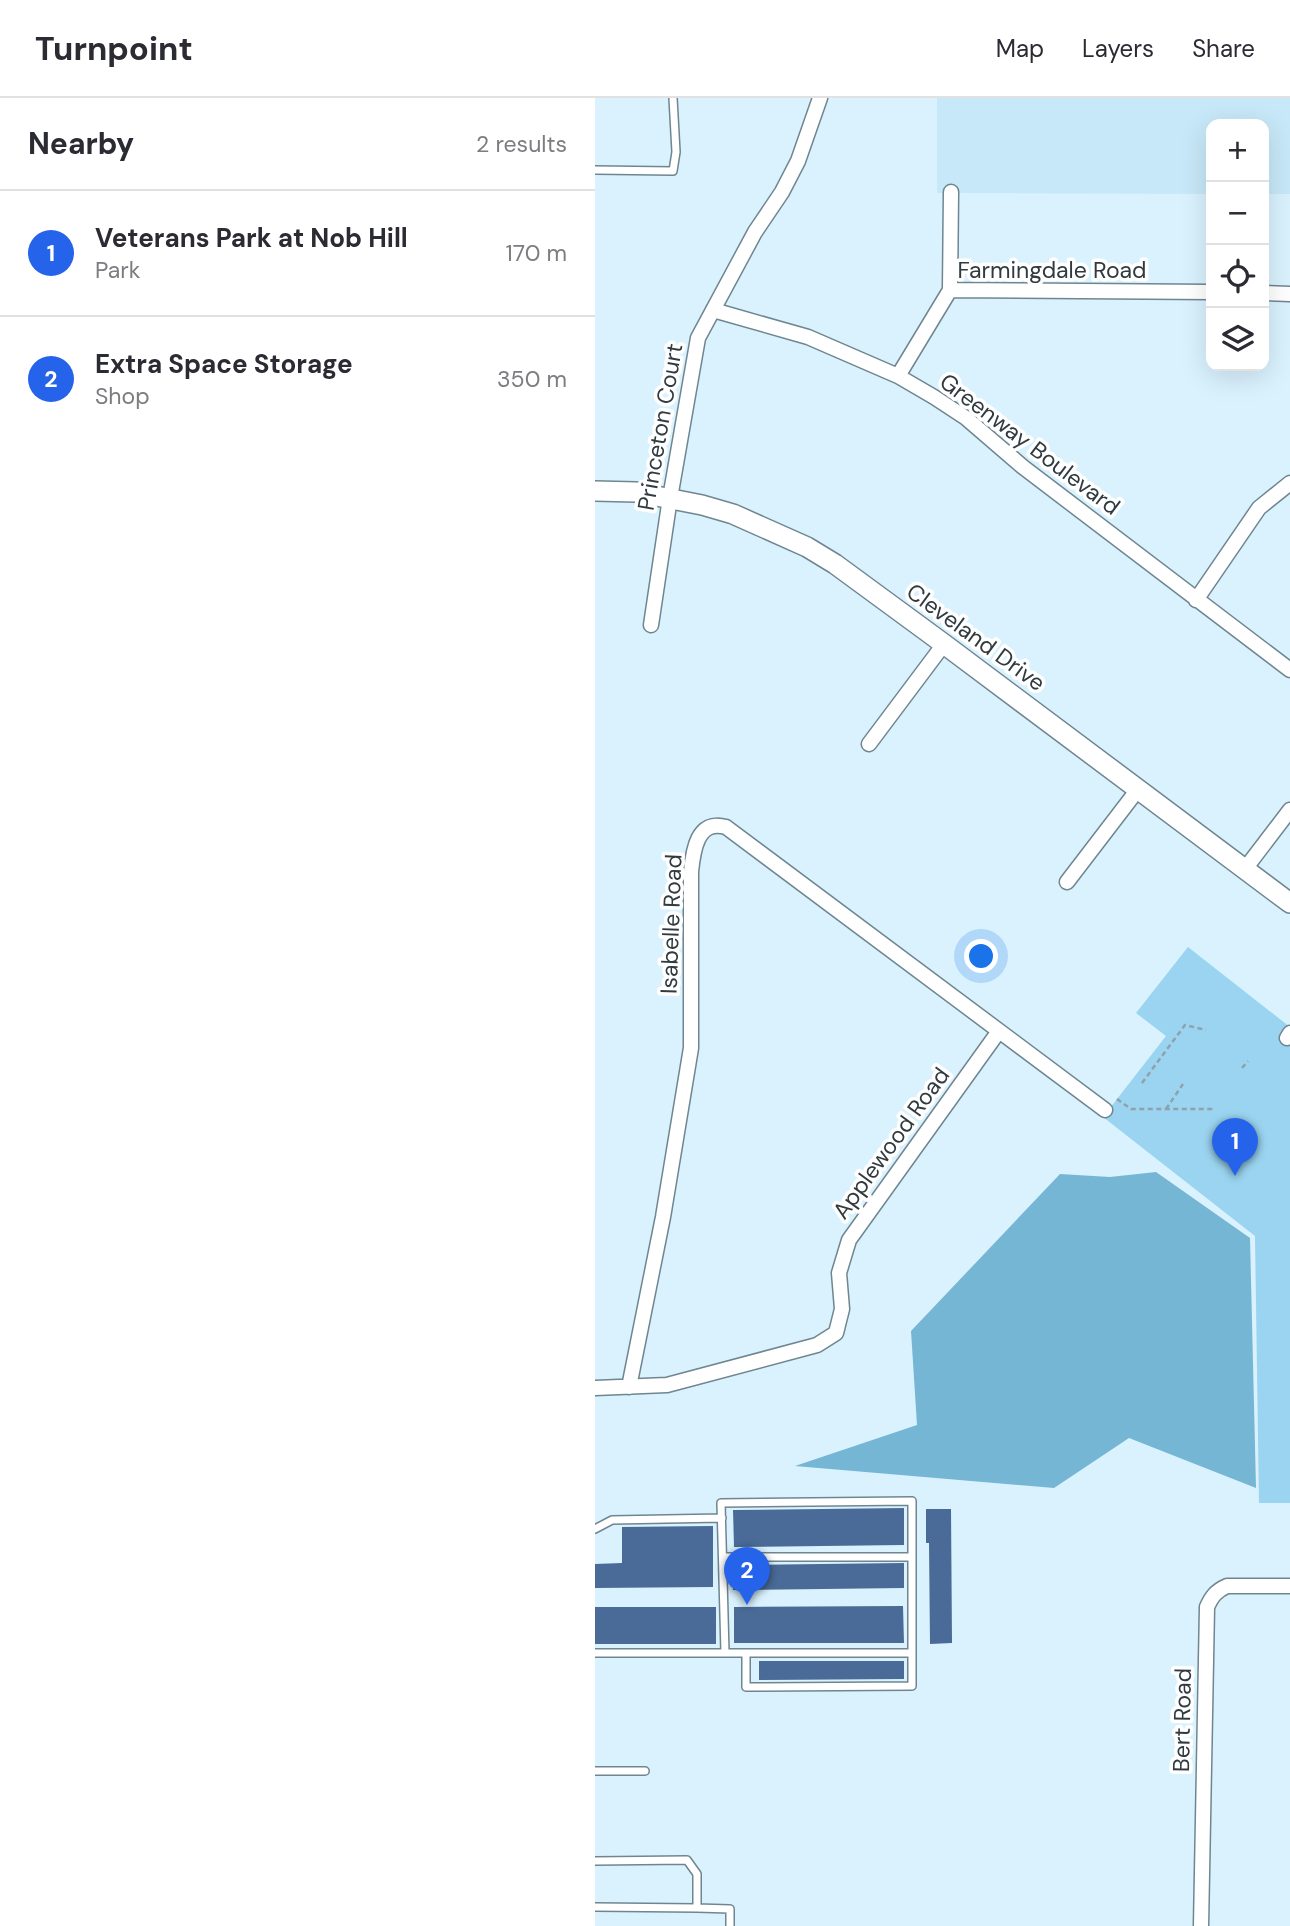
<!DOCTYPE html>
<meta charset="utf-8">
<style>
:root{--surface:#fff;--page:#f2f2f3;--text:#2b2b33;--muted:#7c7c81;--line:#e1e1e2;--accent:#2563eb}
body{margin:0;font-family:"DM Sans",sans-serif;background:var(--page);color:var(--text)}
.controls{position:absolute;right:21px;top:21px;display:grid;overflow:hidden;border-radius:14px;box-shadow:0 7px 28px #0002}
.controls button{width:63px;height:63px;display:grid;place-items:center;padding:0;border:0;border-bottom:2px solid var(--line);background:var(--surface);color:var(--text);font:35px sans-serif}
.you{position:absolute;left:387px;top:859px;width:24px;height:24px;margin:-18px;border:5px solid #fff;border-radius:50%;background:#1a73e8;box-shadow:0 0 0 10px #1a73e833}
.badge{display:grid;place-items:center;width:46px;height:46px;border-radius:50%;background:var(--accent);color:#fff;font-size:23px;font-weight:700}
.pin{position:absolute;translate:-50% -58px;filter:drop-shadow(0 2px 4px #0008)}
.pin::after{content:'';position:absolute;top:37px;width:24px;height:21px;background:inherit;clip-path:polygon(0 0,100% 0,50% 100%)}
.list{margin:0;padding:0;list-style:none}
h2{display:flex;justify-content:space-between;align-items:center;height:91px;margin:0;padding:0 28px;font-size:30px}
h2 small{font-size:23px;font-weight:400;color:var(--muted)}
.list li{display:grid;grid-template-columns:46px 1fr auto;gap:21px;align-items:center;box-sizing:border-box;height:126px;padding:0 28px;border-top:2px solid var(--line)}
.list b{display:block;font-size:26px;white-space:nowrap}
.list p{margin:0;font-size:23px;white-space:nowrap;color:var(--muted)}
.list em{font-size:23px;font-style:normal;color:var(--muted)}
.icon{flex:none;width:38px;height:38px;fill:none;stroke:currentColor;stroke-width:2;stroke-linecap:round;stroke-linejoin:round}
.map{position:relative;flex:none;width:695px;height:1828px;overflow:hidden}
header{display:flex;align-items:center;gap:42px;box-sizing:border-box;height:98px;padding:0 35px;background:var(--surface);border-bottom:2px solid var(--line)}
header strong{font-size:33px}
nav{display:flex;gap:38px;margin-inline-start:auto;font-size:24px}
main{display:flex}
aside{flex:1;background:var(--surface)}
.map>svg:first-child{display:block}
.built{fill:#c7e8f8}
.green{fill:#9ad4f0}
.forest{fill:#75b6d4}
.building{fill:#4a6b97}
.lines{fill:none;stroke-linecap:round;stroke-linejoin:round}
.lane-casing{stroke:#6f8690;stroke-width:10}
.street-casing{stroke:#6f8690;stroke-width:17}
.secondary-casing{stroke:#6f8690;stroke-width:22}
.path{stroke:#8fa1aa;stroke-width:2.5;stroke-dasharray:5 3.5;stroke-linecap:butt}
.lane{stroke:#fff;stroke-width:7}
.street{stroke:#fff;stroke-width:14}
.secondary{stroke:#fff;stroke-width:19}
.labels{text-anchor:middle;stroke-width:7;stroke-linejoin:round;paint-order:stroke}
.street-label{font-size:23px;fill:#313b3f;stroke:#fff}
</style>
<header>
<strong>Turnpoint</strong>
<nav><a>Map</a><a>Layers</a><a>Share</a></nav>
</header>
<main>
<aside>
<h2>Nearby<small>2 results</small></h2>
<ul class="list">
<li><span class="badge">1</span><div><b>Veterans Park at Nob Hill</b><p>Park</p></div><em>170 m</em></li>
<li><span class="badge">2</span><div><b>Extra Space Storage</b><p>Shop</p></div><em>350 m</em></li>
</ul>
</aside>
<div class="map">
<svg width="695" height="1828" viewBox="0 0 695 1828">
<rect width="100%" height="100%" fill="#d9f2fe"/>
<!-- built -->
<path class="built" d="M 342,0 L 695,0 L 695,96 L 669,96 L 669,26 L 616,26 L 616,96 L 342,95 Z"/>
<!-- green -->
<path class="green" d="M 593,849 L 695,929 L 695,1405 L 664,1405 L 660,1138 L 508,1019 L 571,938 L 541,915 Z"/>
<!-- forest -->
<path class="forest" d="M 561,1074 L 655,1140 L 661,1390 L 534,1340 L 459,1390 L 200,1368 L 322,1327 L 316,1233 L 465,1076 L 515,1079 Z"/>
<!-- building -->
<path class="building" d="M 309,1410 L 309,1447 L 139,1449 L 138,1412 Z
M 331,1411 L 356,1411 L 357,1545 L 335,1546 L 334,1445 L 331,1445 Z
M 118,1428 L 118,1489 L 0,1490 L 0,1466 L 27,1465 L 27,1429 Z
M 309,1465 L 309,1490 L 138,1492 L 138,1467 Z
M 308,1508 L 309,1545 L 139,1545 L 139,1509 Z
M 0,1509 L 121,1509 L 121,1546 L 0,1546 Z
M 164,1563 L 309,1563 L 309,1581 L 164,1582 Z"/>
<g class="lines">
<defs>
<path id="lane" d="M 0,72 L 78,73 L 81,54 L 78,0
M 0,1431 L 17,1422 L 127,1420
M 128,1459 L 317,1459
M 0,1555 L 317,1555
M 130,1555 L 126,1405 L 317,1403 L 317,1588 L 151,1589 L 151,1555
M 0,1673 L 50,1673
M 0,1763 L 92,1762 L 102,1776 L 102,1810 L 0,1809
M 102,1810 L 135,1811 L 135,1828"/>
<path id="street" d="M 355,192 L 356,94
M 669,195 L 695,196
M 118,212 L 213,239 L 303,278 L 339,299 L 371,320 L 428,369 L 695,572
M 303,278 L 355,192 L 616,194
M 601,502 L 664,410 L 695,385
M 56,527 L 75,400 L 103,240 L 160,134 L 187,94 L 203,63 L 225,0
M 274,646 L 349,546
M 650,771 L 695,712
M 472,784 L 544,690
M 692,940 L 695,935
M 34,1289 L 68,1119 L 96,950 L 96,774 C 98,753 102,721 131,729 L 510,1012
M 0,1290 L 72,1287 L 222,1247 L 241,1235 L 247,1211 L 244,1175 L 254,1142 L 404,933
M 606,1828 L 612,1509 C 617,1498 621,1493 632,1488 L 695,1488"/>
<path id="secondary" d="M 0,393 L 41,394 L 107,407 L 138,416 L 212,449 L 240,466 L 349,546 L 695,805"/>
</defs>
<!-- lane casing -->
<use href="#lane" class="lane-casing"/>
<!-- street casing -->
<use href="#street" class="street-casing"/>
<!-- secondary casing -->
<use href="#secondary" class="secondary-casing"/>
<!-- path -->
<path class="path" d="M 647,970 L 653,963
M 547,985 L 590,927 L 611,932
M 522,1001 L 536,1011 L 618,1011
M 571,1011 L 588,986"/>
<!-- lane -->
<use href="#lane" class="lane"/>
<!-- street -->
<use href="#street" class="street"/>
<!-- secondary -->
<use href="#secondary" class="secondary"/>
</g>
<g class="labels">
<!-- street labels -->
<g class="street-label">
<text x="457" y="180">Farmingdale Road</text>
<text transform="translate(65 329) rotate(-80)" y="8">Princeton Court</text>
<text transform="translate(435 346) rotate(37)" y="8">Greenway Boulevard</text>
<text transform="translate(381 539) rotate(36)" y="8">Cleveland Drive</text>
<text transform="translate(76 826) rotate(-88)" y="8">Isabelle Road</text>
<text transform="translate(296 1045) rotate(-54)" y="8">Applewood Road</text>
<text transform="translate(587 1622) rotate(-89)" y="8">Bert Road</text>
</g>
</g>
</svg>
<div class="controls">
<button>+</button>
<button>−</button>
<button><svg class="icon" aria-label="locate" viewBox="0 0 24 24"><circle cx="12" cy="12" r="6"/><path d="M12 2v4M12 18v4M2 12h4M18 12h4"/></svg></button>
<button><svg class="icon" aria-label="layers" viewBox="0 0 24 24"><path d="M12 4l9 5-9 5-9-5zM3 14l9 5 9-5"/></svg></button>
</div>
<div class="you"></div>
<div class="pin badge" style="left:640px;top:1078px">1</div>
<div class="pin badge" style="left:152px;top:1507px">2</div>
</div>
</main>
